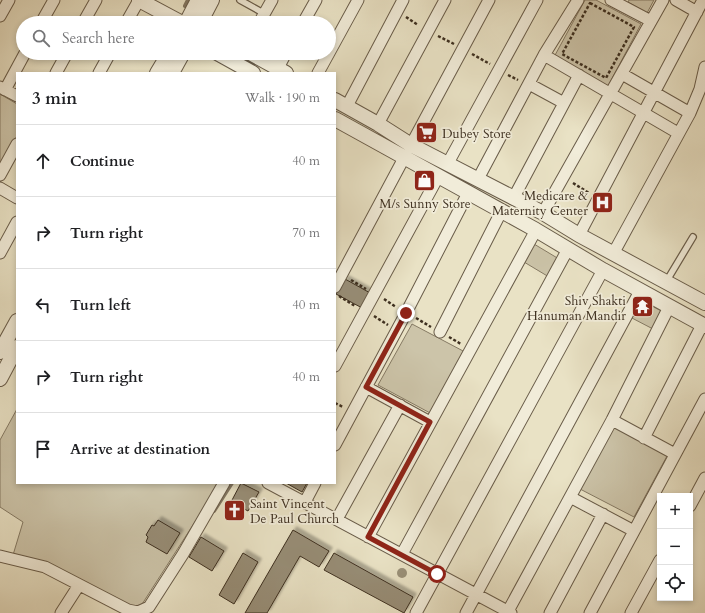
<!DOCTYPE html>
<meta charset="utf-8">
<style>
:root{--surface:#fff;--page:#f6f6f6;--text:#202124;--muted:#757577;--line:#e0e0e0}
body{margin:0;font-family:Cardo,serif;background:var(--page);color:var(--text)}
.controls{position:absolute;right:12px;bottom:12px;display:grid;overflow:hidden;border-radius:0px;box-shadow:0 2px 6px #0003}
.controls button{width:36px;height:36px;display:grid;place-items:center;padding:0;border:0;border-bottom:1px solid var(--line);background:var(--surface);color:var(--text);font:20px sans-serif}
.stop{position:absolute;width:12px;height:12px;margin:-9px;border:3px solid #8f2418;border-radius:50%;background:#fff}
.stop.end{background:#8f2418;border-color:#fff;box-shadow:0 1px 4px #0008}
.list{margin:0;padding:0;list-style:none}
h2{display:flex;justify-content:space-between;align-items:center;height:52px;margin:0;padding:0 16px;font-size:17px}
h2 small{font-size:13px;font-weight:400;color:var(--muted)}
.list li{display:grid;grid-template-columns:26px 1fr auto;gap:12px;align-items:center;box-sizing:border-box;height:72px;padding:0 16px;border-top:1px solid var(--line)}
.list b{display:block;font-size:15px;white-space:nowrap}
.list em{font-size:13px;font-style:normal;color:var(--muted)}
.icon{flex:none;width:22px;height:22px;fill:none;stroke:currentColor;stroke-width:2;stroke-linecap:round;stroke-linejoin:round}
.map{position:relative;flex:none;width:705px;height:613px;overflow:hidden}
.search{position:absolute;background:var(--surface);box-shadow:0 2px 6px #0003;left:16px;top:16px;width:320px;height:44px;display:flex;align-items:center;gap:10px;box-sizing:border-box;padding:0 14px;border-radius:22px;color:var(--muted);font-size:15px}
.panel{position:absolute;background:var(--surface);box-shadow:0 2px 6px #0003;left:16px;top:72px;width:320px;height:412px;border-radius:0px}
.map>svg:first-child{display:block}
.green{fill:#ccc4a9;stroke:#857a64}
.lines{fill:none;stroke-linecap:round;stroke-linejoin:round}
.stream{stroke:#827661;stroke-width:4}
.building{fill:#978d76;stroke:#3e3020;filter:url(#shadow)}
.service-casing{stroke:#695c49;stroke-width:8}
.minor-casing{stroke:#695c49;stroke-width:13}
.tertiary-casing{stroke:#695c49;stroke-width:16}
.path{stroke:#3e3020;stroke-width:2.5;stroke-dasharray:3 2;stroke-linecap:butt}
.service{stroke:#f1ecd9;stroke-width:5.5}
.minor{stroke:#f1ecd9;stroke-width:11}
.tertiary{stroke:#f1ecd9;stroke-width:14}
.tree{fill:#9a9179}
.route{stroke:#8f2418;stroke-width:5}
.labels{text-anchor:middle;stroke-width:3.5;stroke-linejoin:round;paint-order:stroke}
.poi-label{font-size:13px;fill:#3e3020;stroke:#f1ecd9;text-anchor:start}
</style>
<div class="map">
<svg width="705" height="613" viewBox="0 0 705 613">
<defs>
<filter id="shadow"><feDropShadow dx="3.5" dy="-3.5" stdDeviation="1" flood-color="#0004"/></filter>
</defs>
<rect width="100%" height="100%" fill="#e9e2c5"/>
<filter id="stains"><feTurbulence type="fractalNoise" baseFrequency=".005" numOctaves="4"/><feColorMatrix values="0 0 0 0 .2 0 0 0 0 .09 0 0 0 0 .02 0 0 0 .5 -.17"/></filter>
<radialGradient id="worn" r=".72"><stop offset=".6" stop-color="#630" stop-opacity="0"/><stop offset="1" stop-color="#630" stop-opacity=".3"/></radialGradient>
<!-- green -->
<path class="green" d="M 585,0 L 596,0 L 641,24 L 608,86 L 554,57 Z
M 629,0 L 654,0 L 647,13 L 628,2 Z
M 0,94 L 17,104 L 17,136 L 0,169 Z
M 534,244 L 559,259 L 549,277 L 524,262 Z
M 639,299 L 663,312 L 653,329 L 630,317 Z
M 412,324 L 465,352 L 432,414 L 378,385 Z
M 17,409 L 17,483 L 220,483 L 137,612 L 13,555 L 23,522 L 0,507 L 0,440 Z
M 614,427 L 667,456 L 634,517 L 580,489 Z"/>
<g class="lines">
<!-- stream -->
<path class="stream" d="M 185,6 L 188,0
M 214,511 L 232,483"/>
</g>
<!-- building -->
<path class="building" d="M 345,279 L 372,294 L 364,309 L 336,294 Z
M 241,483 L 259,492 L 248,511 L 231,502 Z
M 286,483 L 307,483 L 302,492 Z
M 158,520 L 180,533 L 167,554 L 146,542 L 148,537 L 146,535 L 152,525 L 154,526 Z
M 293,530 L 329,551 L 319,567 L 300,556 L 267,613 L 245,613 Z
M 201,537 L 224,551 L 212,571 L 189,557 Z
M 243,553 L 258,562 L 234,604 L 219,595 Z
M 334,553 L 413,597 L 404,613 L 324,570 Z"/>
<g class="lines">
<defs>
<path id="service" d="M 240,0 L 265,14
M 666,282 L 693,237"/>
<path id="minor" d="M 611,0 L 651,21
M 676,0 L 697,12
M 0,16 L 9,0
M 41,23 L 54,0
M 83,23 L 96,0
M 126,23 L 139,0
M 259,23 L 272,0
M 303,23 L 316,0
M 544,55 L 678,133
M 278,68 L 286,53
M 56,73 L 67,53
M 99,73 L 110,53
M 318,73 L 358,0
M 622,74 L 690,113
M 529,84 L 564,103
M 0,87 L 17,96
M 5,90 L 25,53
M 347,106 L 403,0
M 378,124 L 445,0
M 411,145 L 489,0
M 448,163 L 537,0
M 0,175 L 17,144
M 478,179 L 544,55 L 578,0
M 0,188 L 17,198
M 513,199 L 579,75
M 543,213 L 663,0
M 579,235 L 703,0
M 0,253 L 17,222
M 613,254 L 690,113 L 700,89 L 705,67
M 335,287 L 404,158
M 440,332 L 501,212
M 335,366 L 438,177
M 366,387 L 430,422
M 612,420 L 675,454
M 644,438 L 702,325
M 335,445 L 406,313 L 468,193
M 268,483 L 511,613
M 570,497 L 634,531
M 305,502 L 315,483
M 690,506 L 705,478
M 337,519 L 400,405
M 368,537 L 536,230
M 402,554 L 568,249
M 0,556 L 45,567 L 128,610 L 138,612 L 149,607 L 183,554 L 224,483
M 61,613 L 79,585
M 416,613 L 603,270
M 466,613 L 640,291
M 507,613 L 612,420 L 669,307
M 550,613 L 603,514
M 590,613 L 705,399
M 631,613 L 660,560"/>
<path id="tertiary" d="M 139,0 L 182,23
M 186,23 L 198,0
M 200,23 L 212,0
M 217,53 L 253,73
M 250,53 L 286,73
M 157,73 L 169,53
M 172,73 L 183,53
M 335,100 L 378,124 L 411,145 L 543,213 L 579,235 L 705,303
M 335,119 L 536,230 L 603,270 L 705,326
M 0,352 L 17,321
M 0,379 L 17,347"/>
</defs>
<!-- service casing -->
<use href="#service" class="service-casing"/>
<!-- minor casing -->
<use href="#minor" class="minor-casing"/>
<!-- tertiary casing -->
<use href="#tertiary" class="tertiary-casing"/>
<!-- path -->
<path class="path" d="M 590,3 L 634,27 L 606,78 L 562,54 Z
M 406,17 L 418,25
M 438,36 L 454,44
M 472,54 L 490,64
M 508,75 L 518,80
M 573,183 L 589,193
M 351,280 L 366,289
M 339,296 L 355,306
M 384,299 L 396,307
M 374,316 L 388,325
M 416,318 L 431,327
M 449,337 L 461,344
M 335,403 L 343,407"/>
<!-- service -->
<use href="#service" class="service"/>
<!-- minor -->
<use href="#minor" class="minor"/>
<!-- tertiary -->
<use href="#tertiary" class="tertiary"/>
</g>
<!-- trees -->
<circle class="tree" cx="402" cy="573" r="5"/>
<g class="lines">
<!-- route -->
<path class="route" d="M 406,313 L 366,387 L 430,422 L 368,537 L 437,574"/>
</g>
<!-- icons -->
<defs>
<symbol id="supermarket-square" viewBox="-11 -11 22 22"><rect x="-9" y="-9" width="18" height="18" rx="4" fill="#8f2418" stroke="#f1ecd9"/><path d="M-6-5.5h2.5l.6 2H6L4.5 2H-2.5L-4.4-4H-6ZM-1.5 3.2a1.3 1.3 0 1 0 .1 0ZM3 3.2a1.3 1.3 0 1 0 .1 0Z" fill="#fff"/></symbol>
<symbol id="shop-square" viewBox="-11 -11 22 22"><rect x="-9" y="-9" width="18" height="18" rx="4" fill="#8f2418" stroke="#f1ecd9"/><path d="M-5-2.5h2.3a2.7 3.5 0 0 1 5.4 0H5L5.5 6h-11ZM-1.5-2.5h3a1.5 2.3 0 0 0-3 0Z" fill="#fff"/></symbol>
<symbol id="hospital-square" viewBox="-11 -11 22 22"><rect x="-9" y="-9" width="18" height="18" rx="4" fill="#8f2418" stroke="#f1ecd9"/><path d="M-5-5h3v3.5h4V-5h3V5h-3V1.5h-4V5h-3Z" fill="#fff"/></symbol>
<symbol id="temple-square" viewBox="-11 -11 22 22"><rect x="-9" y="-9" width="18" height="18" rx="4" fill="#8f2418" stroke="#f1ecd9"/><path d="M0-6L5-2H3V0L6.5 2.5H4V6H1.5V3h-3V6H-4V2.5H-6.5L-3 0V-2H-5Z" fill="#fff"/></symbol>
<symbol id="church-square" viewBox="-11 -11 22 22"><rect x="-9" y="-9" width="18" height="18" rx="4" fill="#8f2418" stroke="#f1ecd9"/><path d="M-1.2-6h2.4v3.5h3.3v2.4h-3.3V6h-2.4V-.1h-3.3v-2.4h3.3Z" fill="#fff"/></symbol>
</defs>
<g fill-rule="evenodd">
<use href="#supermarket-square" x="414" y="120" width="25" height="25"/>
<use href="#shop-square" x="412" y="168" width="25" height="25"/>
<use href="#hospital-square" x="590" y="190" width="25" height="25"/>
<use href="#temple-square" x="630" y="294" width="25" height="25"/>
<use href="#church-square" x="222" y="498" width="25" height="25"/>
</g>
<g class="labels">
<!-- poi labels -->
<g class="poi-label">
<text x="442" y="138">Dubey Store</text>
<text x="588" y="200" text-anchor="end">Medicare &amp;<tspan x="588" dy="15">Maternity Center</tspan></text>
<text x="425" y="208" text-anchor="middle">M/s Sunny Store</text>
<text x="626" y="305" text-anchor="end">Shiv Shakti<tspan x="626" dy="15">Hanuman Mandir</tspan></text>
<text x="250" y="508">Saint Vincent<tspan x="250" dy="15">De Paul Church</tspan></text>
</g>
</g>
<rect width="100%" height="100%" filter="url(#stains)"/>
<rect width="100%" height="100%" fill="url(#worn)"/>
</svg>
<div class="controls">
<button>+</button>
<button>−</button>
<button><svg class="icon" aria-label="locate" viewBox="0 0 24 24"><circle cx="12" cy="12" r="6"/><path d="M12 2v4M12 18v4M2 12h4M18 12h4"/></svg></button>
</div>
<div class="stop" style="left:437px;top:574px"></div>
<div class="stop end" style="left:406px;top:313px"></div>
<div class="search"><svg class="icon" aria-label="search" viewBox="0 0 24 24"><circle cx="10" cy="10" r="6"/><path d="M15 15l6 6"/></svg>Search here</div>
<section class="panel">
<h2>3 min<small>Walk · 190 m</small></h2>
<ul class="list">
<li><svg class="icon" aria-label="ahead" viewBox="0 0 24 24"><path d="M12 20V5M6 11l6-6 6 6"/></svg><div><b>Continue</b></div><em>40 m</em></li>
<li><svg class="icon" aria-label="right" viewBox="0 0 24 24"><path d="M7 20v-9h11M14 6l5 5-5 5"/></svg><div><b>Turn right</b></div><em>70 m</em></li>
<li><svg class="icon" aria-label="left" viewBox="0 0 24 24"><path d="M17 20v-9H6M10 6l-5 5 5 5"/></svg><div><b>Turn left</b></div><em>40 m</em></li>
<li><svg class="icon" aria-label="right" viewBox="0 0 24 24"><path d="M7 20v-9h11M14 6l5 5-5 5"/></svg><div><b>Turn right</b></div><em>40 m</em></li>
<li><svg class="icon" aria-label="arrive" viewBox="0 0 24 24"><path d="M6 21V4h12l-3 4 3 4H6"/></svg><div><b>Arrive at destination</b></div></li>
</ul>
</section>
</div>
